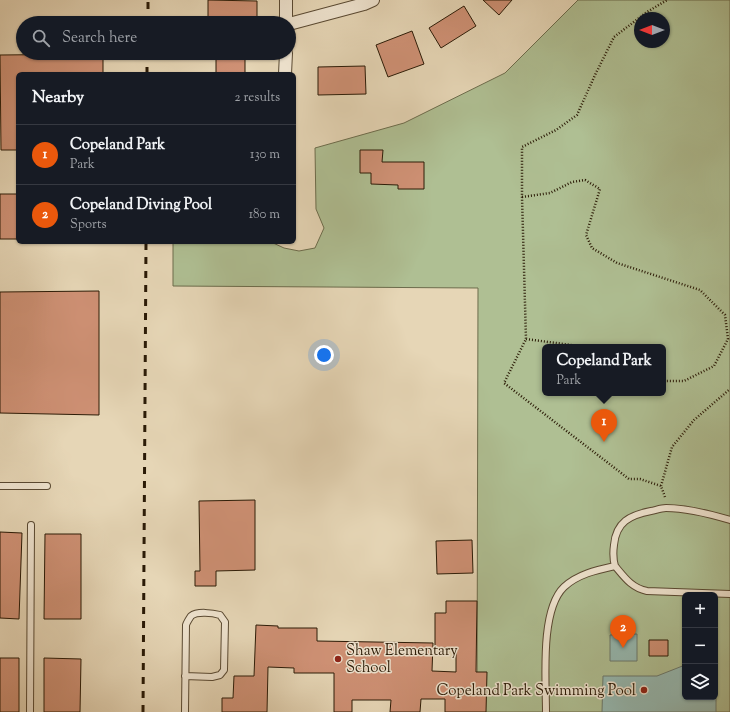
<!DOCTYPE html>
<meta charset="utf-8">
<style>
:root{--surface:#171b24;--page:#20242c;--text:#f1f3f6;--muted:#9ea1a6;--line:#363941;--accent:#ea580c}
body{margin:0;font-family:"Sorts Mill Goudy",serif;background:var(--page);color:var(--text)}
.controls{position:absolute;right:12px;bottom:12px;display:grid;overflow:hidden;border-radius:6px;box-shadow:0 1px 3px #0004}
.controls button{width:36px;height:36px;display:grid;place-items:center;padding:0;border:0;border-bottom:1px solid var(--line);background:var(--surface);color:var(--text);font:20px sans-serif}
.compass{position:absolute;left:634px;top:12px;width:36px;height:36px;border-radius:50%;background:var(--surface);box-shadow:0 1px 3px #0004;rotate:270deg}
.you{position:absolute;left:324px;top:355px;width:14px;height:14px;margin:-10px;border:3px solid #fff;border-radius:50%;background:#1a73e8;box-shadow:0 0 0 6px #1a73e833}
.badge{display:grid;place-items:center;width:26px;height:26px;border-radius:50%;background:var(--accent);color:#fff;font-size:13px;font-weight:700}
.pin{position:absolute;translate:-50% -33px;filter:drop-shadow(0 1px 2px #0008)}
.pin::after{content:'';position:absolute;top:21px;width:14px;height:12px;background:inherit;clip-path:polygon(0 0,100% 0,50% 100%)}
.popup{position:absolute;left:542px;top:344px;width:124px;height:52px;box-sizing:border-box;display:grid;place-content:center;border-radius:6px;background:var(--surface);filter:drop-shadow(0 1px 3px #0005);font-size:13px;white-space:nowrap;color:var(--muted)}
.popup b{font-size:15px;color:var(--text)}
.popup::after{content:'';position:absolute;left:50%;top:100%;margin-left:-8px;border:8px solid transparent;border-top-color:var(--surface)}
.list{margin:0;padding:0;list-style:none}
h2{display:flex;justify-content:space-between;align-items:center;height:52px;margin:0;padding:0 16px;font-size:17px}
h2 small{font-size:13px;font-weight:400;color:var(--muted)}
.list li{display:grid;grid-template-columns:26px 1fr auto;gap:12px;align-items:center;box-sizing:border-box;height:60px;padding:0 16px;border-top:1px solid var(--line)}
.list b{display:block;font-size:15px;white-space:nowrap}
.list p{margin:0;font-size:13px;white-space:nowrap;color:var(--muted)}
.list em{font-size:13px;font-style:normal;color:var(--muted)}
.icon{flex:none;width:22px;height:22px;fill:none;stroke:currentColor;stroke-width:2;stroke-linecap:round;stroke-linejoin:round}
.map{position:relative;flex:none;width:730px;height:712px;overflow:hidden}
.search{position:absolute;background:var(--surface);box-shadow:0 1px 3px #0004;left:16px;top:16px;width:280px;height:44px;display:flex;align-items:center;gap:10px;box-sizing:border-box;padding:0 14px;border-radius:22px;color:var(--muted);font-size:15px}
.panel{position:absolute;background:var(--surface);box-shadow:0 1px 3px #0004;left:16px;top:72px;width:280px;height:172px;border-radius:6px}
.map>svg:first-child{display:block}
.green{fill:#afbf93;stroke:#6c6c4c;fill-rule:evenodd}
.water{fill:#96b9b1;stroke:#6b796d}
.building{fill:#cf9175;stroke:#2a1a06}
.lines{fill:none;stroke-linecap:round;stroke-linejoin:round}
.lane-casing{stroke:#594932;stroke-width:8}
.street-casing{stroke:#594932;stroke-width:14}
.path{stroke:#2a1a06;stroke-width:2.5;stroke-dasharray:1 2;stroke-linecap:butt}
.lane{stroke:#efe4d0;stroke-width:6}
.street{stroke:#efe4d0;stroke-width:12}
.rail{stroke:#2a1a06;stroke-width:3;stroke-dasharray:7 7;stroke-linecap:butt}
.poi-dot{fill:#8f2418;stroke:#efe4d0;stroke-width:1.5}
.labels{text-anchor:middle;stroke-width:3;stroke-linejoin:round;paint-order:stroke}
.poi-label{font-size:15px;fill:#2a1a06;stroke:#efe4d0;text-anchor:start}
</style>
<div class="map">
<svg width="730" height="712" viewBox="0 0 730 712">
<rect width="100%" height="100%" fill="#e6d6b6"/>
<filter id="stains"><feTurbulence type="fractalNoise" baseFrequency=".005" numOctaves="4"/><feColorMatrix values="0 0 0 0 .2 0 0 0 0 .09 0 0 0 0 .02 0 0 0 .5 -.17"/></filter>
<radialGradient id="worn" r=".72"><stop offset=".6" stop-color="#630" stop-opacity="0"/><stop offset="1" stop-color="#630" stop-opacity=".3"/></radialGradient>
<!-- green -->
<path class="green" d="M 578,0 L 730,0 L 730,712 L 477,712 L 478,288 L 173,286 L 173,242 L 271,242 L 284,248 L 299,251 L 315,248 L 324,228 L 316,209 L 315,148 L 404,123 L 505,73 ZM 640,18 L 664,18 L 664,42 L 640,42 ZM 545,347 L 663,347 L 663,393 L 545,393 ZM 685,595 L 715,595 L 715,697 L 685,697 Z"/>
<!-- water -->
<path class="water" d="M 637,634 L 637,661 L 610,661 L 610,635 Z
M 685,665 L 685,697 L 715,697 L 715,685 L 716,695 L 716,712 L 602,712 L 603,676 L 657,676 Z"/>
<!-- building -->
<path class="building" d="M 208,0 L 257,1 L 257,23 L 208,23 Z
M 483,0 L 512,0 L 499,15 Z
M 464,6 L 476,26 L 441,48 L 429,28 Z
M 412,31 L 424,64 L 388,77 L 376,45 Z
M 216,53 L 245,53 L 245,74 L 216,74 Z
M 103,54 L 103,74 L 18,74 L 18,150 L 1,150 L 0,55 Z
M 365,66 L 366,94 L 318,95 L 318,67 Z
M 360,150 L 383,150 L 382,162 L 424,162 L 424,189 L 398,189 L 398,185 L 371,184 L 371,173 L 360,173 Z
M 0,194 L 18,194 L 18,239 L 0,239 Z
M 99,291 L 99,415 L 0,413 L 0,292 Z
M 255,500 L 255,570 L 216,571 L 216,586 L 195,586 L 195,571 L 200,571 L 199,501 Z
M 0,532 L 22,533 L 19,619 L 0,618 Z
M 45,534 L 81,534 L 81,619 L 44,619 Z
M 472,540 L 473,573 L 437,574 L 436,541 Z
M 446,601 L 477,601 L 476,672 L 487,672 L 486,712 L 445,712 L 445,699 L 421,699 L 420,712 L 390,712 L 391,700 L 352,700 L 352,712 L 334,712 L 334,673 L 294,673 L 294,668 L 268,667 L 267,712 L 222,712 L 222,698 L 233,698 L 234,676 L 254,676 L 256,625 L 278,626 L 278,628 L 317,628 L 317,641 L 433,643 L 432,671 L 456,672 L 456,648 L 435,648 L 435,613 L 446,613 Z
M 649,640 L 668,640 L 668,656 L 649,656 Z
M 0,658 L 19,658 L 19,712 L 0,712 Z
M 44,658 L 81,659 L 80,712 L 44,712 Z"/>
<g class="lines">
<defs>
<path id="lane" d="M 0,486 L 47,486
M 615,566 C 613,559 613,552 614,545 C 616,522 630,515 651,511 C 656,510 661,508 666,508 C 687,508 710,514 730,520
M 30,712 L 31,525
M 185,712 L 186,625 C 187,622 189,619 191,616 C 197,611 213,613 220,615 L 225,622 L 224,670 L 220,675 L 212,677 L 185,676
M 546,712 C 546,680 540,610 564,587 C 578,574 597,570 615,566 C 625,578 632,588 647,591 L 730,594"/>
<path id="street" d="M 286,23 L 286,0
M 289,24 L 364,4 L 373,0
M 285,74 L 286,53"/>
</defs>
<!-- lane casing -->
<use href="#lane" class="lane-casing"/>
<!-- street casing -->
<use href="#street" class="street-casing"/>
<!-- path -->
<path class="path" d="M 522,197 L 550,193 L 572,182 L 585,180 L 600,189 L 586,235 L 592,248 L 617,263 L 700,290 L 725,315 L 728,339 L 714,366 L 684,381 L 663,381
M 526,339 L 571,345 L 574,347
M 661,486 L 672,447 L 694,420 L 730,389
M 665,497 L 661,486 L 640,479 L 629,479 L 504,383 L 526,339 L 522,197 L 522,147 L 556,130 L 577,115 L 595,75 L 614,37 L 647,12 L 667,0"/>
<!-- lane -->
<use href="#lane" class="lane"/>
<!-- street -->
<use href="#street" class="street"/>
<!-- rail -->
<path class="rail" d="M 148,23 L 148,0
M 147,74 L 147,53
M 143,712 L 146,242"/>
</g>
<!-- markers -->
<g class="poi-dot">
<circle cx="338" cy="659" r="4"/>
<circle cx="644" cy="690" r="4"/>
</g>
<g class="labels">
<!-- poi labels -->
<g class="poi-label">
<text x="346" y="655">Shaw Elementary<tspan x="346" dy="17">School</tspan></text>
<text x="636" y="695" text-anchor="end">Copeland Park Swimming Pool</text>
</g>
</g>
<rect width="100%" height="100%" filter="url(#stains)"/>
<rect width="100%" height="100%" fill="url(#worn)"/>
</svg>
<div class="controls">
<button>+</button>
<button>−</button>
<button><svg class="icon" aria-label="layers" viewBox="0 0 24 24"><path d="M12 4l9 5-9 5-9-5zM3 14l9 5 9-5"/></svg></button>
</div>
<svg class="compass" viewBox="-18 -18 36 36"><path d="M0-13l5 13h-10z" fill="#e53935"/><path d="M0 13l5-13h-10z" fill="#9ea1a6"/></svg>
<div class="you"></div>
<div class="pin badge" style="left:604px;top:442px">1</div>
<div class="popup"><b>Copeland Park</b>Park</div>
<div class="pin badge" style="left:623px;top:648px">2</div>
<div class="search"><svg class="icon" aria-label="search" viewBox="0 0 24 24"><circle cx="10" cy="10" r="6"/><path d="M15 15l6 6"/></svg>Search here</div>
<section class="panel">
<h2>Nearby<small>2 results</small></h2>
<ul class="list">
<li><span class="badge">1</span><div><b>Copeland Park</b><p>Park</p></div><em>130 m</em></li>
<li><span class="badge">2</span><div><b>Copeland Diving Pool</b><p>Sports</p></div><em>180 m</em></li>
</ul>
</section>
</div>
